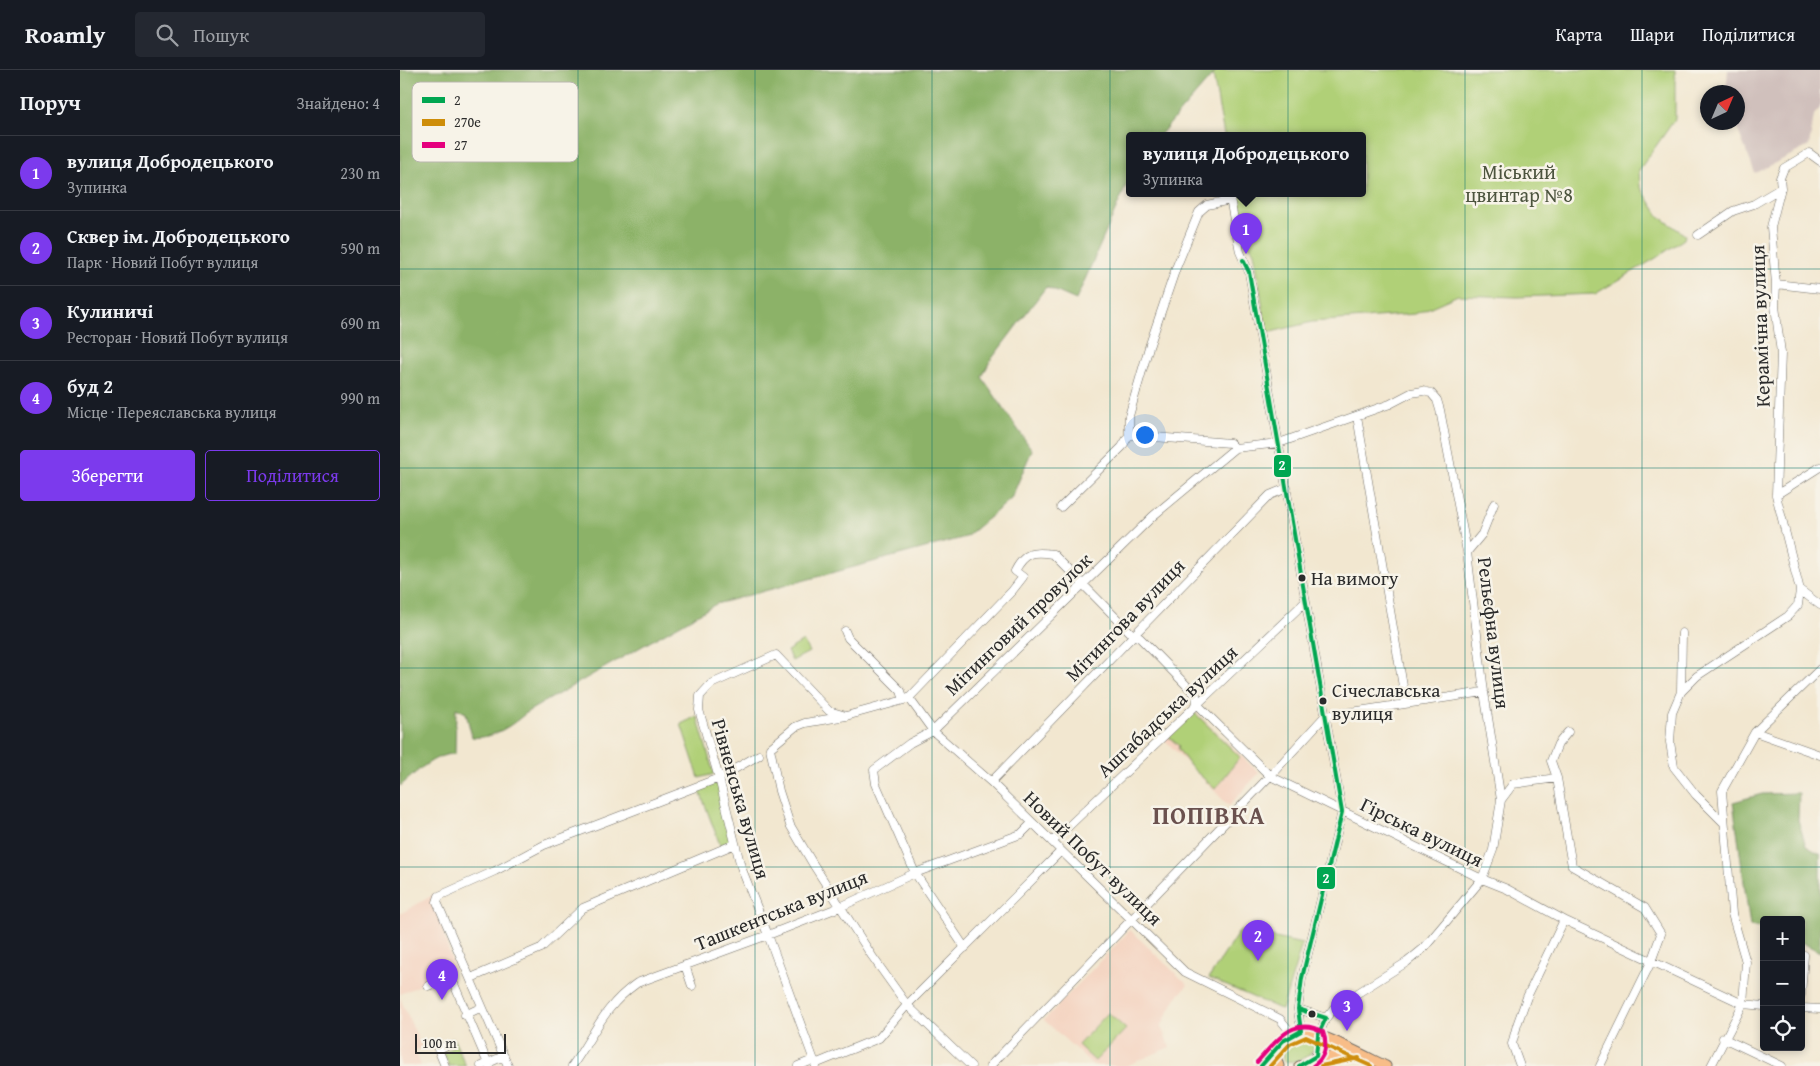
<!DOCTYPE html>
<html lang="uk">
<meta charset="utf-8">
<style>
:root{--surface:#171b24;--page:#242831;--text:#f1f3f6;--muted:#9ea1a6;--line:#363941;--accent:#7c3aed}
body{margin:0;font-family:"Gentium Book Plus",serif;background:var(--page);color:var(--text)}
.controls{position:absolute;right:15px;bottom:15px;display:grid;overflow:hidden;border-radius:5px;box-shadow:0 2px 8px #0003}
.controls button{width:45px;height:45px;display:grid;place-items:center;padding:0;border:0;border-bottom:1px solid var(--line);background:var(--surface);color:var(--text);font:25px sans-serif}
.compass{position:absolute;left:1300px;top:15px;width:45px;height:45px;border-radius:50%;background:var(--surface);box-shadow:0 2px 8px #0003;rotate:44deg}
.scale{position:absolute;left:15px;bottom:12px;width:91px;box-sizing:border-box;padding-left:5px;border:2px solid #2b2b2b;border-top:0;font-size:14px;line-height:18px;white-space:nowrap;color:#2b2b2b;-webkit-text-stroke:4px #f7f3e8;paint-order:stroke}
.you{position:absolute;left:744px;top:364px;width:18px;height:18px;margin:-12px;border:4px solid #fff;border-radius:50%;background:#1a73e8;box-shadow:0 0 0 8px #1a73e833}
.badge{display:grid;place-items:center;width:32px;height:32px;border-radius:50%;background:var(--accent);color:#fff;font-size:16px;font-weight:700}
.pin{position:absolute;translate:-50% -41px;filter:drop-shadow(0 1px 2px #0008)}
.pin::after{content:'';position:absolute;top:26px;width:18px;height:15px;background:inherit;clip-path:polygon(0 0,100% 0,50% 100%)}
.popup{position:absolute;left:726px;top:62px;width:240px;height:65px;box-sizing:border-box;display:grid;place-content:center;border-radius:5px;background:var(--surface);filter:drop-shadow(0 1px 4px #0005);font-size:16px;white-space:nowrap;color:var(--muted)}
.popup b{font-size:19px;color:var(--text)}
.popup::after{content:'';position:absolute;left:50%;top:100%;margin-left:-10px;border:10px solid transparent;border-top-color:var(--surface)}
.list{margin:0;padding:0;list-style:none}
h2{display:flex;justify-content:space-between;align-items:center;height:65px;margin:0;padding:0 20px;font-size:21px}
h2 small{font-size:16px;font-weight:400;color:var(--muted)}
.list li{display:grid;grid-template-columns:32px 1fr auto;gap:15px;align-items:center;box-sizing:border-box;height:75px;padding:0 20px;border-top:1px solid var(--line)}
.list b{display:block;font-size:19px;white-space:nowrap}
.list p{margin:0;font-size:16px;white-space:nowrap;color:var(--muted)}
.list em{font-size:16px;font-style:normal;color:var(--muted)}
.actions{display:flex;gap:10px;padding:15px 20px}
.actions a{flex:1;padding:11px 0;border:1px solid var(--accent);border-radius:5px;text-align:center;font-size:18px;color:var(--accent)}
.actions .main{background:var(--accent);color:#fff}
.icon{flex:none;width:28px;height:28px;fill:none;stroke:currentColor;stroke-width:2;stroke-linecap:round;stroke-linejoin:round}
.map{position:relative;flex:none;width:1420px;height:996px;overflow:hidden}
header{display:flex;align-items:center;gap:30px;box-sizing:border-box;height:70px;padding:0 25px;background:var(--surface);border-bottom:1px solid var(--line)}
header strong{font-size:24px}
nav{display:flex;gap:28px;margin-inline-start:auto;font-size:18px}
.search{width:350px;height:45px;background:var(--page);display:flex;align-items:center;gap:12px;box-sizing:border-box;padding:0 18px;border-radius:5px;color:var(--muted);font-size:19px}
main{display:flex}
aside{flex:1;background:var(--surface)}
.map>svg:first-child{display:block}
.built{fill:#f4d3c0}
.industrial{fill:#d0c0bc}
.green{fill:#b0d077;stroke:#6e7e51}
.forest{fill:#8cb268;stroke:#5c6e4a}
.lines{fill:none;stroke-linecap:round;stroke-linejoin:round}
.minor-casing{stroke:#716d65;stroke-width:9}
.major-casing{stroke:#716d65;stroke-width:11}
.minor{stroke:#fff;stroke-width:8}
.major{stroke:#f8bd88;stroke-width:9}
.bus-1-casing{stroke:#f7f3e8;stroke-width:8}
.bus-2-casing{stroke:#f7f3e8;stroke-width:8}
.bus-3-casing{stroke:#f7f3e8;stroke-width:8}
.bus-1{stroke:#00a651;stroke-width:4}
.bus-2{stroke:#ce8d09;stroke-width:4}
.bus-3{stroke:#e5007d;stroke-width:4}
.grid{fill:none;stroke:#0f766e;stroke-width:1;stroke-opacity:0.55}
.bus-dot{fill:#2b2b2b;stroke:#f7f3e8;stroke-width:2}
.labels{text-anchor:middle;stroke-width:5;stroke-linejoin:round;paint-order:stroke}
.bus-label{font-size:19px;fill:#2b2b2b;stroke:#f7f3e8;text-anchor:start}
.park-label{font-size:20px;fill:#4c543e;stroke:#f7f3e8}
.street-label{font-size:20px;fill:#2b2b2b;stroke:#f7f3e8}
.district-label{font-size:25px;font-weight:bold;letter-spacing:1px;fill:#6a514e;stroke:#f7f3e8}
.key{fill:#f7f3e8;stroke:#bab7af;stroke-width:1}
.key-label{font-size:14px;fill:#2b2b2b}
.line-badge{stroke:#f7f3e8;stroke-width:2}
.badge-label{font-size:14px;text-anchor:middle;font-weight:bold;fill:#fff}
</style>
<header>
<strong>Roamly</strong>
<div class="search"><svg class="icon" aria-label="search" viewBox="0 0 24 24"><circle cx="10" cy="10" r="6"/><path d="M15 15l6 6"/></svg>Пошук</div>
<nav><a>Карта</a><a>Шари</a><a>Поділитися</a></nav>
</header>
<main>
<aside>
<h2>Поруч<small>Знайдено: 4</small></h2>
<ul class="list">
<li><span class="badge">1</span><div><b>вулиця Добродецького</b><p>Зупинка</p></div><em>230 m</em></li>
<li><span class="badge">2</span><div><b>Сквер ім. Добродецького</b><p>Парк · Новий Побут вулиця</p></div><em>590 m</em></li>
<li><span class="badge">3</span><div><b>Кулиничі</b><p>Ресторан · Новий Побут вулиця</p></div><em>690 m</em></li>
<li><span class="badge">4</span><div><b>буд 2</b><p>Місце · Переяславська вулиця</p></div><em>990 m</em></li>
</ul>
<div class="actions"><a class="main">Зберегти</a><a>Поділитися</a></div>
</aside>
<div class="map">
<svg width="1420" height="996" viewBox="0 0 1420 996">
<rect width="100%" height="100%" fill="#f7f3e8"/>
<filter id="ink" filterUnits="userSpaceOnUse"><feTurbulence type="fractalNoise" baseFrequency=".02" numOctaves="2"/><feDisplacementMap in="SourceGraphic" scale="10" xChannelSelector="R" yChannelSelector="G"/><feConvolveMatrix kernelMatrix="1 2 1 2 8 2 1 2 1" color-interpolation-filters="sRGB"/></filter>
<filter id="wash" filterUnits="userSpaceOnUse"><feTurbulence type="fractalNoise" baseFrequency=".0096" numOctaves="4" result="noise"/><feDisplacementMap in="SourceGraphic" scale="20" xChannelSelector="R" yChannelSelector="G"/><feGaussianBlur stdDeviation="1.12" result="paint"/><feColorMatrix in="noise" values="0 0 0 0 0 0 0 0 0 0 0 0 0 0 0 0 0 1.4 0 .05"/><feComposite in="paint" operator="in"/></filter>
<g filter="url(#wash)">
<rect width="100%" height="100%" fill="#f2e7d0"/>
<!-- built -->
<path class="built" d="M 794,641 L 859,703 L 829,736 L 763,668 Z
M 33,825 L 54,900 L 0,924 L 0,844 Z
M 730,860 L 788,915 L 775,929 L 761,957 L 770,977 L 726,996 L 698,996 L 692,994 L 644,950 Z
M 0,928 L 22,978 L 15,980 L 21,996 L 0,996 Z"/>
<!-- industrial -->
<path class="industrial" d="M 1328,0 L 1420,0 L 1420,38 L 1414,45 L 1409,76 L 1355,103 L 1335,53 L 1338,52 L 1338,22 L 1326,22 Z"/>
<!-- green -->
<path class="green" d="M 817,0 L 1275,0 L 1275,49 L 1239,100 L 1240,116 L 1259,146 L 1285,165 L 1284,169 L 1256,188 L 1195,224 L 1117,227 L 1058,225 L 1015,244 L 912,252 L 867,263 L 854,182 L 850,176 L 846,176 L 843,173 L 834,123 L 962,123 L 962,65 L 824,65 L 813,5 Z
M 403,571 L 409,582 L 392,591 L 387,581 Z
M 795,643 L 840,687 L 815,719 L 791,697 L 778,679 L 779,676 L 769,667 L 791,644 Z
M 297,646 L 314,704 L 299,708 L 281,654 Z
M 318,712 L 332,772 L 320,775 L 299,719 Z
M 840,860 L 902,874 L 882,940 L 809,908 Z
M 708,943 L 726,959 L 695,991 L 678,975 Z
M 904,965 L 913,968 C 922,983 895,996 883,990 L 882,983 L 894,968 Z
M 53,968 L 66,996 L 49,996 L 43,983 L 53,977 L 50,969 Z"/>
<!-- forest -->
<path class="forest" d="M 0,0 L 817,0 L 760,65 L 730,65 L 730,107 L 676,230 L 646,217 L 590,291 L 582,307 L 632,380 L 611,429 L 566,467 L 316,534 L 127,642 C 114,654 92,670 72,667 L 66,643 L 56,638 L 55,684 C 33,684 16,703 0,716 Z
M 1399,723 L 1398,750 L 1406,776 L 1420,784 L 1420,882 L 1401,872 L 1401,850 L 1364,850 L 1364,859 L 1350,856 L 1333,732 L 1362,724 Z"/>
</g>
<g filter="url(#ink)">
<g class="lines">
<defs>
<path id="minor" d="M 1420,91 L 1409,83 L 1384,98 L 1380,108 L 1381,118 L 1371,157 L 1376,214 L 1375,236 L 1381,283 L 1376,425 L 1400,520 L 1420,535
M 829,123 L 840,182 L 849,202 L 942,742 L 902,908 L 898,939 L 901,961
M 1298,165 L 1333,141 L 1354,134 L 1381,118
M 1376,214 L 1420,219
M 957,346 L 1006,634
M 729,365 L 830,373 L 835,378
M 1376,425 L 1420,397
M 661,437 L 722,377 L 729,365 L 729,346 L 749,277 L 776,198 L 799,142 L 807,135 L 830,130
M 1067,482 L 1082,464 L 1094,434
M 445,561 L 448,568 L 501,621 L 504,630 L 509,628 L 533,661 L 591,712 L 785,902 L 880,949 L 892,964
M 1281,622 L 1282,563
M 509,628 L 612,521 L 623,507 L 615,501 C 625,482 633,481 653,484 L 733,565 L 740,568 L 796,625 L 797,634 L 870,706 L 1082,809 L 1107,819 L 1164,850 L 1343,934 L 1364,936
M 504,630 L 446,646 L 405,653 L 395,657 L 370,678 L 379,721 L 390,755 L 413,794 L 472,886 L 507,935 L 571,996
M 1168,662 L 1158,674 L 1151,691 L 1157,708 L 1172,796 L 1245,838 L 1261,864 L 1251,892 L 1200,996
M 1355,662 L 1420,685
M 591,712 L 870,425 L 887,418
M 1101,730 L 1113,714 L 1157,708
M 1323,752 L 1296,725 L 1274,697 L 1270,672 L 1272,643 L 1281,622 L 1297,606 L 1388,546 L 1398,535 L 1400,520
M 652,772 L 904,533
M 565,878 L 515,803 L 476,714 L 474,700 L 510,673 L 533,661 L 753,446 L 835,378 L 879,373 L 990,334 L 1011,323 L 1023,321 L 1031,323 L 1037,330 L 1040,340 L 1067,482 L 1084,622 L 1101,730 L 1093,780 L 1082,809 L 1024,878 L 1007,892 L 934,938 L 926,948 L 918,966
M 285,895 L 292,916
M 71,908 L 141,878 L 183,838 L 335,774
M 28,916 L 51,907 L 89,996
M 1401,925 L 1404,885
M 1401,938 L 1420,939
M 898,939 L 926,948
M 65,945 L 82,937
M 1323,968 L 1382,996
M 45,976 L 38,979 L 45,996
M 415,994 L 479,968 L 507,935 L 661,781
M 81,996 L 104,986
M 108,996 L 37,832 L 39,826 L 95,801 L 144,775 L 319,708 L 359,685
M 172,996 C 195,964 202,938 237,913 L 368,865 L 440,837 L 515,803 L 621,764 L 632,753
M 398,996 L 413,990
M 416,996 L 368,865 L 341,797 L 319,708 L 299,640 L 300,626 L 311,614 L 376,585 L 429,641 L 446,646
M 590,996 L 870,706 L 925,646 L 1084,622
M 1120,996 L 1112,974 L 1117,955 L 1127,927 L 1164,850
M 1311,996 L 1343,934 L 1346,892 L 1332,844 L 1322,721 L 1355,662 L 1420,599"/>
<path id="major" d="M 913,991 C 919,982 920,976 918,966
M 861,996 L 875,983
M 879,996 L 875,983 C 880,972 890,961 904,961 C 916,960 971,989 986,996
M 899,996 L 936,985 L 956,983"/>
</defs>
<!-- minor casing -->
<use href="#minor" class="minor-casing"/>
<!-- major casing -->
<use href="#major" class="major-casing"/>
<!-- minor -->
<use href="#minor" class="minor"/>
<!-- major -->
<use href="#major" class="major"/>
<defs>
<path id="bus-1" d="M 843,190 L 849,202 L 942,742 L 902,908 L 898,939 L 901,961 L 883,971 L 861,996
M 898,939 L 926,948 L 918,965 L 916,986 L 899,996"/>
<path id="bus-2" d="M 870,996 L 890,974 L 906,967 L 971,996
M 921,996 L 959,988"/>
<path id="bus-3" d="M 857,992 C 875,973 893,944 923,962 C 928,975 925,988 913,996"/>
</defs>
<!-- bus-1 casing -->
<use href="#bus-1" class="bus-1-casing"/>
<!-- bus-2 casing -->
<use href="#bus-2" class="bus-2-casing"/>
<!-- bus-3 casing -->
<use href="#bus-3" class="bus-3-casing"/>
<!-- bus-1 -->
<use href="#bus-1" class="bus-1"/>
<!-- bus-2 -->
<use href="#bus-2" class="bus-2"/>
<!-- bus-3 -->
<use href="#bus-3" class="bus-3"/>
</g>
</g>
<!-- grid -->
<path class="grid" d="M 178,0 L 178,996M 355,0 L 355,996M 532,0 L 532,996M 710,0 L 710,996M 888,0 L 888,996M 1065,0 L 1065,996M 1242,0 L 1242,996M 0,199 L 1420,199M 0,398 L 1420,398M 0,598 L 1420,598M 0,797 L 1420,797"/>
<!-- markers -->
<g class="bus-dot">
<circle cx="902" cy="508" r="4.5"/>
<circle cx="923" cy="631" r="4.5"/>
<circle cx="912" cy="944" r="4.5"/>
</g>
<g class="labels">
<!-- bus labels -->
<g class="bus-label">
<text x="911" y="515">На вимогу</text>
<text x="932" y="627">Січеславська<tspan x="932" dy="23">вулиця</tspan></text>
</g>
<!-- park labels -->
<g class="park-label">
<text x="1119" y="109">Міський<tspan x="1119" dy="23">цвинтар №8</tspan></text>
</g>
<!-- street labels -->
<g class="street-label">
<text transform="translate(1360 256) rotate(-92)" y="7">Керамічна вулиця</text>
<text transform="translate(725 550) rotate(-46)" y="7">Мітингова вулиця</text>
<text transform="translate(618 554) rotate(-44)" y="7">Мітинговий провулок</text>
<text transform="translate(1094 563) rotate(83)" y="7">Рельєфна вулиця</text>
<text transform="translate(767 641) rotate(-43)" y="7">Ашгабадська вулиця</text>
<text transform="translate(341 729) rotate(74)" y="7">Рівненська вулиця</text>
<text transform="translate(1022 762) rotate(26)" y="7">Гірська вулиця</text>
<text transform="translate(693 788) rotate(44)" y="7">Новий Побут вулиця</text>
<text transform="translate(381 840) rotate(-22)" y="7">Ташкентська вулиця</text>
</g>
<!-- district labels -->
<g class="district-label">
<text x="809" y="754">ПОПІВКА</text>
</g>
</g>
<!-- legend -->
<rect x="12" y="12" width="166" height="80" rx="8" class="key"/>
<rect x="22" y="27" width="23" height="6" fill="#00a651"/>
<rect x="22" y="49" width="23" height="7" fill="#ce8d09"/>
<rect x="22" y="72" width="23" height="6" fill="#e5007d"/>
<g class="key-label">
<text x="54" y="35">2</text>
<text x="54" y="57">270е</text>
<text x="54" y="80">27</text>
</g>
<g class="line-badge">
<rect x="873" y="384" width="19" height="24" rx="5" fill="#00a651"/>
<rect x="916" y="796" width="20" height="24" rx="5" fill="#00a651"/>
</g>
<g class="badge-label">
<text x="882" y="400">2</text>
<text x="926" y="813">2</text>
</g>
</svg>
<div class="controls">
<button>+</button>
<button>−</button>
<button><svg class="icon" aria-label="locate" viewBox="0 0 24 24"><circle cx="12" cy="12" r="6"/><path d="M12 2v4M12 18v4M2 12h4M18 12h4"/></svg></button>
</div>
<svg class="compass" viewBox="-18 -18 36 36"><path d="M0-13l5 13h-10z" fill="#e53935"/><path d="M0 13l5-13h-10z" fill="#9ea1a6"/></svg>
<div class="scale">100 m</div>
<div class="you"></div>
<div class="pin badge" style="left:846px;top:184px">1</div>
<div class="popup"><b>вулиця Добродецького</b>Зупинка</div>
<div class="pin badge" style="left:858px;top:891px">2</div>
<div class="pin badge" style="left:947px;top:961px">3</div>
<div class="pin badge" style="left:42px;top:930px">4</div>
</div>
</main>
